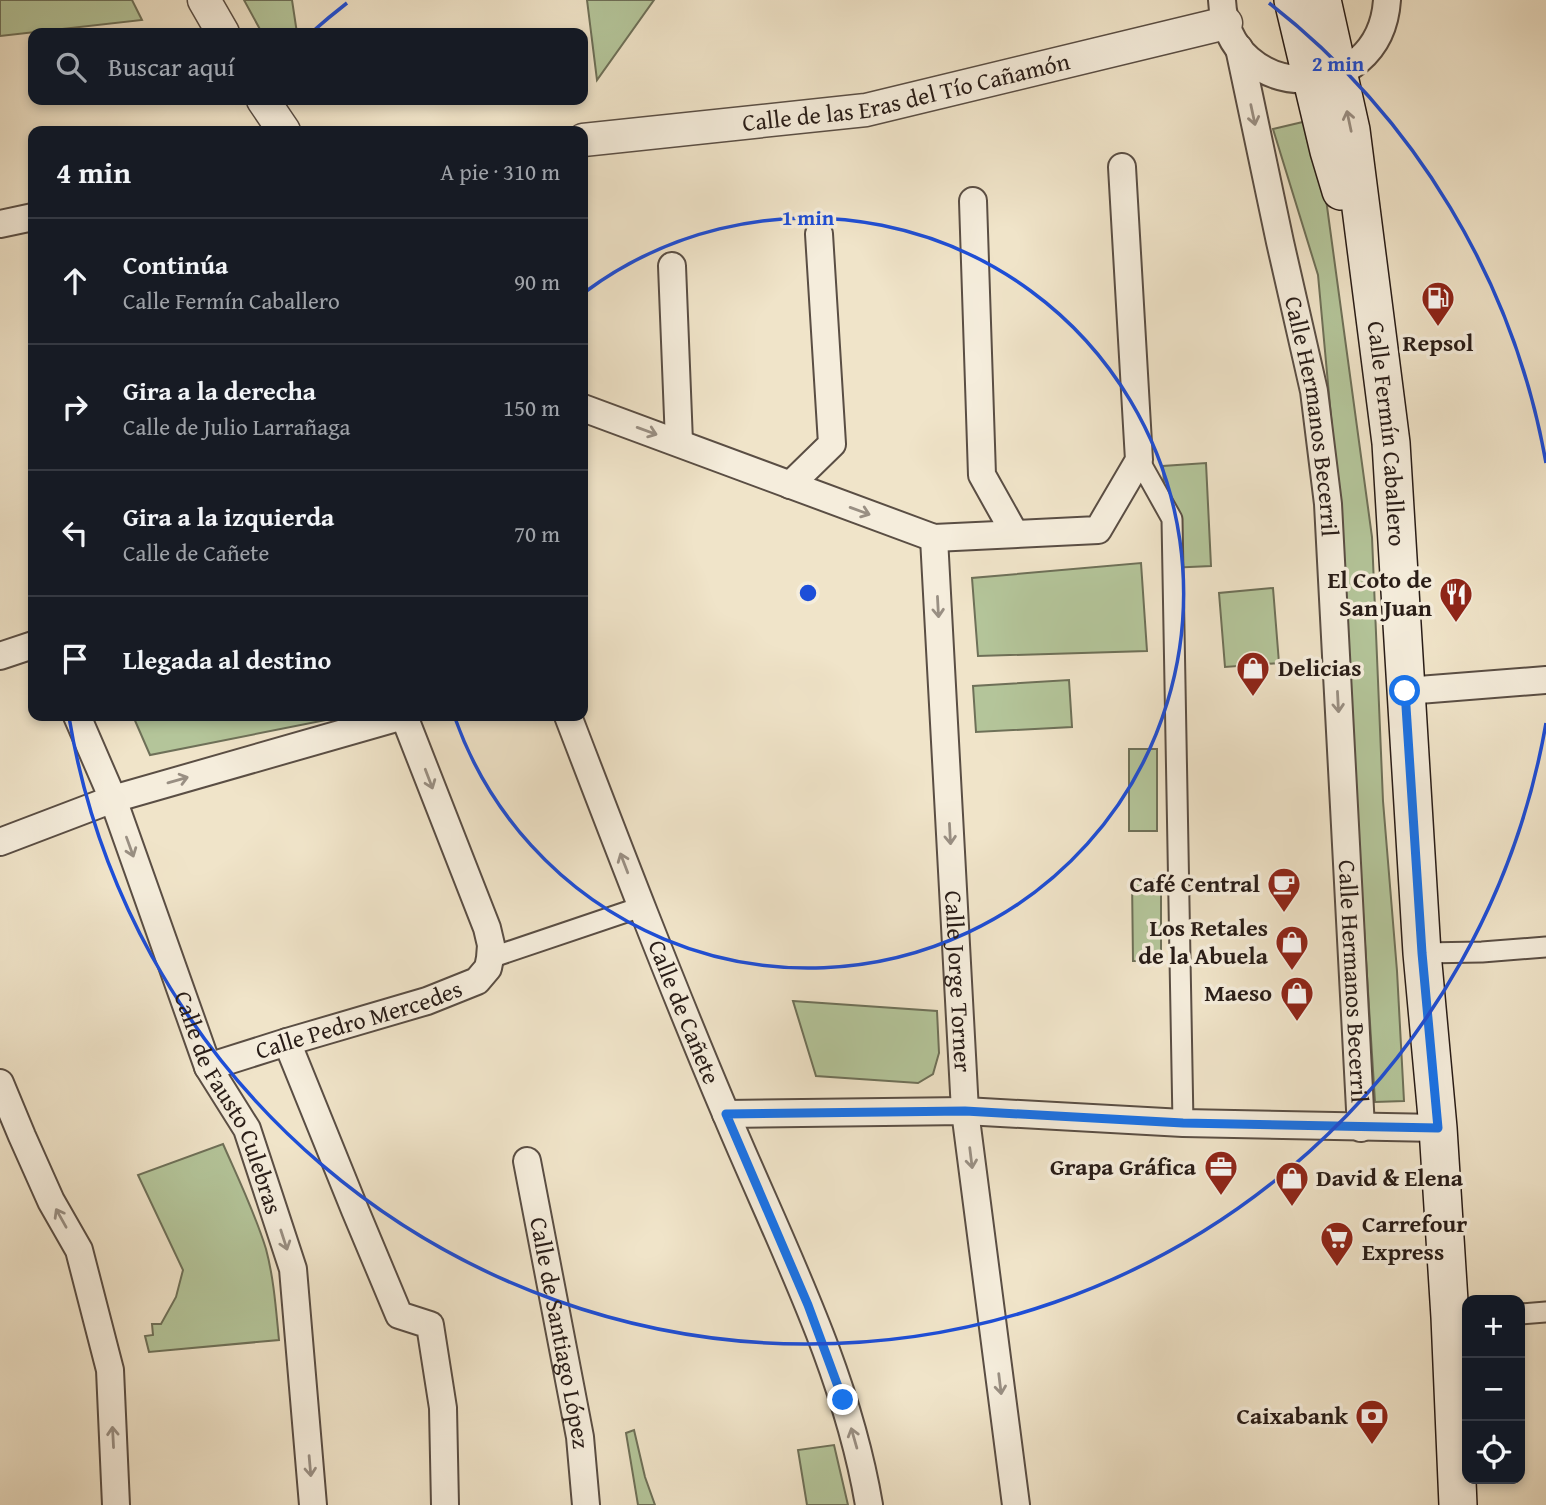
<!DOCTYPE html>
<html lang="es">
<meta charset="utf-8">
<style>
:root{--surface:#171b24;--page:#20242c;--text:#f1f3f6;--muted:#9ea1a6;--line:#363941}
body{margin:0;font-family:"Gentium Book Plus",serif;background:var(--page);color:var(--text)}
.controls{position:absolute;right:21px;bottom:21px;display:grid;overflow:hidden;border-radius:14px;box-shadow:0 4px 10px #0003}
.controls button{width:63px;height:63px;display:grid;place-items:center;padding:0;border:0;border-bottom:2px solid var(--line);background:var(--surface);color:var(--text);font:35px sans-serif}
.stop{position:absolute;width:21px;height:21px;margin:-16px;border:5px solid #1a73e8;border-radius:50%;background:#fff}
.stop.end{background:#1a73e8;border-color:#fff;box-shadow:0 2px 7px #0008}
.list{margin:0;padding:0;list-style:none}
h2{display:flex;justify-content:space-between;align-items:center;height:91px;margin:0;padding:0 28px;font-size:30px}
h2 small{font-size:23px;font-weight:400;color:var(--muted)}
.list li{display:grid;grid-template-columns:46px 1fr auto;gap:21px;align-items:center;box-sizing:border-box;height:126px;padding:0 28px;border-top:2px solid var(--line)}
.list b{display:block;font-size:26px;white-space:nowrap}
.list p{margin:0;font-size:23px;white-space:nowrap;color:var(--muted)}
.list em{font-size:23px;font-style:normal;color:var(--muted)}
.icon{flex:none;width:38px;height:38px;fill:none;stroke:currentColor;stroke-width:2;stroke-linecap:round;stroke-linejoin:round}
.map{position:relative;flex:none;width:1546px;height:1505px;overflow:hidden}
.search{position:absolute;background:var(--surface);box-shadow:0 4px 10px #0003;left:28px;top:28px;width:560px;height:77px;display:flex;align-items:center;gap:18px;box-sizing:border-box;padding:0 24px;border-radius:14px;color:var(--muted);font-size:26px}
.panel{position:absolute;background:var(--surface);box-shadow:0 4px 10px #0003;left:28px;top:126px;width:560px;height:595px;border-radius:14px}
.map>svg:first-child{display:block}
.green{fill:#b4c59a;stroke:#6e7058;stroke-width:2}
.lines{fill:none;stroke-linecap:round;stroke-linejoin:round}
.pedestrian-casing{stroke:#5a4e44;stroke-width:23}
.minor-casing{stroke:#5a4e44;stroke-width:30}
.tertiary-casing{stroke:#5a4e44;stroke-width:35}
.secondary-casing{stroke:#281c17;stroke-width:40}
.pedestrian{stroke:#f5eddc;stroke-width:19}
.minor{stroke:#f5eddc;stroke-width:26}
.tertiary{stroke:#f5eddc;stroke-width:32}
.secondary{stroke:#f5eddc;stroke-width:37}
.oneway{stroke:#998f83}
.route{stroke:#1a73e8;stroke-width:9}
.ring{fill:none;stroke:#1d4ed8;stroke-width:3.5}
.labels{text-anchor:middle;stroke-width:7;stroke-linejoin:round;paint-order:stroke}
.street-label{font-size:24px;fill:#281c17;stroke:#f5eddc}
.poi-label{font-size:24px;font-weight:bold;fill:#281c17;stroke:#f5eddc;text-anchor:end}
.centre{fill:#1d4ed8;stroke:#f5eddc;stroke-width:3.5}
.ring-label{font-size:21px;text-anchor:middle;font-weight:bold;fill:#1d4ed8;stroke:#f5eddc;stroke-width:7;stroke-linejoin:round;paint-order:stroke}
</style>
<div class="map">
<svg width="1546" height="1505" viewBox="0 0 1546 1505">
<rect width="100%" height="100%" fill="#f0e4c9"/>
<filter id="stains"><feTurbulence type="fractalNoise" baseFrequency=".00286" numOctaves="4"/><feColorMatrix values="0 0 0 0 .2 0 0 0 0 .09 0 0 0 0 .02 0 0 0 .5 -.17"/></filter>
<radialGradient id="worn" r=".72"><stop offset=".6" stop-color="#630" stop-opacity="0"/><stop offset="1" stop-color="#630" stop-opacity=".3"/></radialGradient>
<!-- green -->
<path class="green" d="M 0,0 L 132,0 L 142,20 L 0,36 Z
M 244,0 L 292,0 L 297,33 L 262,33 Z
M 587,0 L 654,0 L 597,80 Z
M 1307,121 L 1326,199 L 1372,537 L 1383,801 L 1397,971 L 1404,1101 L 1375,1102 L 1333,438 L 1318,275 L 1273,129 Z
M 1206,463 L 1211,566 L 1168,568 L 1163,466 Z
M 1141,563 L 1147,651 L 978,656 L 972,578 Z
M 1273,588 L 1279,663 L 1225,667 L 1219,593 Z
M 1069,680 L 1072,727 L 976,732 L 973,686 Z
M 133,716 L 346,716 L 150,755 Z
M 1129,749 L 1157,749 L 1157,831 L 1129,831 Z
M 1132,879 L 1161,879 L 1161,961 L 1133,961 Z
M 793,1001 L 937,1011 L 939,1053 L 933,1074 L 918,1083 L 816,1076 Z
M 223,1144 C 238,1178 255,1213 266,1249 C 274,1279 276,1310 279,1340 L 149,1352 L 145,1336 L 153,1335 L 152,1324 L 161,1324 L 176,1297 L 183,1270 L 138,1175 Z
M 634,1430 L 645,1477 L 655,1505 L 638,1505 L 626,1433 Z
M 834,1445 L 848,1505 L 807,1505 L 798,1450 Z"/>
<g class="lines">
<defs>
<path id="pedestrian" d="M 1139,460 L 1172,519 L 1183,1123
M 1422,953 L 1482,952 L 1546,947
M 490,958 L 641,907
M 1520,1314 L 1546,1312"/>
<g id="minor">
<path d="M 1222,0 C 1227,105 1380,107 1387,0"/>
<path id="s1" d="M 1239,48 L 1280,242 L 1314,391 L 1328,504 L 1361,1128"/>
<path d="M 973,201 L 982,475 L 1015,534"/>
<path d="M 0,224 L 33,217"/>
<path d="M 672,266 L 679,442"/>
<path d="M 583,408 L 934,538 L 1098,530 L 1139,460 L 1122,167"/>
<path d="M 790,485 L 832,444 L 819,234"/>
<path id="s2" d="M 934,538 L 965,1111 L 1016,1505"/>
<path d="M 0,656 L 33,645"/>
<path d="M 1406,691 L 1546,680"/>
<path id="s3" d="M 77,716 L 113,799 L 208,1067 L 247,1129 L 293,1269 L 313,1505"/>
<path id="s4" d="M 568,716 C 619,849 670,982 726,1114 C 779,1241 846,1368 869,1505"/>
<path d="M 0,842 L 113,799 L 403,716"/>
<path d="M 287,1042 L 355,1210 L 399,1315 L 430,1325 L 443,1408 L 445,1505"/>
<path id="s5" d="M 208,1067 L 287,1042 L 427,1001 L 477,981 L 488,968 L 490,958 L 491,945 L 487,928 L 404,716"/>
<path d="M 0,1083 L 22,1136 L 51,1201 L 79,1250 L 110,1370 L 116,1505"/>
<path d="M 726,1114 L 965,1111 L 1183,1123 L 1438,1128"/>
<path id="s6" d="M 527,1161 L 580,1437 L 586,1505"/>
</g>
<g id="tertiary">
<path d="M 204,0 L 223,33"/>
<path d="M 263,100 L 284,131"/>
<path id="s7" d="M 583,140 L 866,110 L 1226,23"/>
</g>
<g id="secondary">
<path d="M 1293,0 L 1329,151 L 1341,191"/>
<path id="s8" d="M 1322,0 L 1351,130 L 1391,443 L 1422,953 L 1438,1128 L 1450,1317 L 1458,1505"/>
</g>
</defs>
<!-- pedestrian casing -->
<use href="#pedestrian" class="pedestrian-casing"/>
<!-- minor casing -->
<use href="#minor" class="minor-casing"/>
<!-- tertiary casing -->
<use href="#tertiary" class="tertiary-casing"/>
<!-- secondary casing -->
<use href="#secondary" class="secondary-casing"/>
<!-- pedestrian -->
<use href="#pedestrian" class="pedestrian"/>
<!-- minor -->
<use href="#minor" class="minor"/>
<!-- tertiary -->
<use href="#tertiary" class="tertiary"/>
<!-- secondary -->
<use href="#secondary" class="secondary"/>
</g>
<!-- one-way arrows -->
<defs><path id="oneway-shaft" d="M-6 0H5M1.5-3L5.5 0L1.5 3" fill="none" stroke-width="1.6" stroke-linecap="round" stroke-linejoin="round" transform="scale(1.75)"/></defs>
<g class="oneway">
<use href="#oneway-shaft" transform="translate(1253 115) rotate(78)"/>
<use href="#oneway-shaft" transform="translate(1349 121) rotate(-102)"/>
<use href="#oneway-shaft" transform="translate(647 431) rotate(20)"/>
<use href="#oneway-shaft" transform="translate(860 511) rotate(20)"/>
<use href="#oneway-shaft" transform="translate(938 607) rotate(87)"/>
<use href="#oneway-shaft" transform="translate(1338 702) rotate(87)"/>
<use href="#oneway-shaft" transform="translate(429 779) rotate(69)"/>
<use href="#oneway-shaft" transform="translate(178 780) rotate(-16)"/>
<use href="#oneway-shaft" transform="translate(950 834) rotate(87)"/>
<use href="#oneway-shaft" transform="translate(130 847) rotate(70)"/>
<use href="#oneway-shaft" transform="translate(624 863) rotate(-111)"/>
<use href="#oneway-shaft" transform="translate(971 1158) rotate(83)"/>
<use href="#oneway-shaft" transform="translate(61 1218) rotate(-119)"/>
<use href="#oneway-shaft" transform="translate(284 1240) rotate(72)"/>
<use href="#oneway-shaft" transform="translate(1000 1384) rotate(83)"/>
<use href="#oneway-shaft" transform="translate(113 1437) rotate(-93)"/>
<use href="#oneway-shaft" transform="translate(854 1438) rotate(-106)"/>
<use href="#oneway-shaft" transform="translate(310 1466) rotate(85)"/>
</g>
<g class="lines">
<!-- route -->
<path class="route" d="M 843,1400 L 808,1305 L 726,1114 L 965,1111 L 1183,1123 L 1438,1128 L 1422,953 L 1405,691"/>
</g>
<!-- distance rings -->
<g class="ring">
<path d="M585 292A375 375 0 1 1 455 718"/>
<path d="M1546 723A749 749 0 0 1 69 717M312 32A749 749 0 0 1 347 3M1269 3A749 749 0 0 1 1546 463"/>
</g>
<!-- icons -->
<defs>
<symbol id="fuel-pin" viewBox="-11 -11 22 30"><path d="M0 17L-7.5 6A9.5 9.5 0 1 1 7.5 6Z" fill="#8f2418" stroke="#f5eddc"/><path d="M-5.5-6h7V0h2V4h1.3V-2.5L3-4.5l.8-.8L6-3V5H2.5V1h-1V6h-7ZM-4.2-4.7v3.2H.2V-4.7Z" fill="#fff"/></symbol>
<symbol id="restaurant-pin" viewBox="-11 -11 22 30"><path d="M0 17L-7.5 6A9.5 9.5 0 1 1 7.5 6Z" fill="#8f2418" stroke="#f5eddc"/><path d="M-5-6h1v4h1v-4h1v4h1v-4h1v5L-1.5 .5V6h-2V.5L-5-1ZM5-6V6H3V1.5H1.5Q1.5-4 5-6Z" fill="#fff"/></symbol>
<symbol id="shop-pin" viewBox="-11 -11 22 30"><path d="M0 17L-7.5 6A9.5 9.5 0 1 1 7.5 6Z" fill="#8f2418" stroke="#f5eddc"/><path d="M-5-2.5h2.3a2.7 3.5 0 0 1 5.4 0H5L5.5 6h-11ZM-1.5-2.5h3a1.5 2.3 0 0 0-3 0Z" fill="#fff"/></symbol>
<symbol id="cafe-pin" viewBox="-11 -11 22 30"><path d="M0 17L-7.5 6A9.5 9.5 0 1 1 7.5 6Z" fill="#8f2418" stroke="#f5eddc"/><path d="M-5.5-4.5H6V0H3Q3 3.5 0 3.5H-2.5Q-5.5 3.5-5.5 0ZM3-3.2v2h1.7v-2ZM-6 4.5H4V6H-6Z" fill="#fff"/></symbol>
<symbol id="office-pin" viewBox="-11 -11 22 30"><path d="M0 17L-7.5 6A9.5 9.5 0 1 1 7.5 6Z" fill="#8f2418" stroke="#f5eddc"/><path d="M-6-3h4V-5.5h4V-3h4V5H-6ZM-1-4.5V-3h2v-1.5ZM-6 0V1H6V0Z" fill="#fff"/></symbol>
<symbol id="supermarket-pin" viewBox="-11 -11 22 30"><path d="M0 17L-7.5 6A9.5 9.5 0 1 1 7.5 6Z" fill="#8f2418" stroke="#f5eddc"/><path d="M-6-5.5h2.5l.6 2H6L4.5 2H-2.5L-4.4-4H-6ZM-1.5 3.2a1.3 1.3 0 1 0 .1 0ZM3 3.2a1.3 1.3 0 1 0 .1 0Z" fill="#fff"/></symbol>
<symbol id="bank-pin" viewBox="-11 -11 22 30"><path d="M0 17L-7.5 6A9.5 9.5 0 1 1 7.5 6Z" fill="#8f2418" stroke="#f5eddc"/><path d="M-6-4H6V4H-6ZM0-2.3a2.3 2.3 0 1 0 0 4.6a2.3 2.3 0 1 0 0-4.6Z" fill="#fff"/></symbol>
</defs>
<g fill-rule="evenodd">
<use href="#fuel-pin" x="1419" y="279" width="38" height="52"/>
<use href="#restaurant-pin" x="1437" y="575" width="38" height="52"/>
<use href="#shop-pin" x="1234" y="649" width="38" height="52"/>
<use href="#cafe-pin" x="1265" y="865" width="38" height="52"/>
<use href="#shop-pin" x="1273" y="923" width="38" height="52"/>
<use href="#shop-pin" x="1278" y="974" width="38" height="52"/>
<use href="#office-pin" x="1202" y="1148" width="38" height="52"/>
<use href="#shop-pin" x="1273" y="1159" width="38" height="52"/>
<use href="#supermarket-pin" x="1318" y="1219" width="38" height="52"/>
<use href="#bank-pin" x="1353" y="1397" width="38" height="52"/>
</g>
<g class="labels">
<!-- street labels -->
<g class="street-label">
<text dy="8" stroke="none"><textPath href="#s7" startOffset="327">Calle de las Eras del Tío Cañamón</textPath></text>
<text dy="8" stroke="none"><textPath href="#s1" startOffset="376">Calle Hermanos Becerril</textPath></text>
<text dy="8" stroke="none"><textPath href="#s8" startOffset="439">Calle Fermín Caballero</textPath></text>
<text dy="8" stroke="none"><textPath href="#s2" startOffset="444">Calle Jorge Torner</textPath></text>
<text dy="8" stroke="none"><textPath href="#s1" startOffset="943">Calle Hermanos Becerril</textPath></text>
<text dy="8" stroke="none"><textPath href="#s4" startOffset="318">Calle de Cañete</textPath></text>
<text dy="8" stroke="none"><textPath href="#s5" startOffset="158">Calle Pedro Mercedes</textPath></text>
<text dy="8" stroke="none"><textPath href="#s3" startOffset="416">Calle de Fausto Culebras</textPath></text>
<text dy="8" stroke="none"><textPath href="#s6" startOffset="175">Calle de Santiago López</textPath></text>
</g>
<!-- poi labels -->
<g class="poi-label">
<text x="1438" y="351" text-anchor="middle">Repsol</text>
<text x="1432" y="588">El Coto de<tspan x="1432" dy="28">San Juan</tspan></text>
<text x="1278" y="676" text-anchor="start">Delicias</text>
<text x="1260" y="892">Café Central</text>
<text x="1268" y="936">Los Retales<tspan x="1268" dy="28">de la Abuela</tspan></text>
<text x="1272" y="1001">Maeso</text>
<text x="1196" y="1175">Grapa Gráfica</text>
<text x="1316" y="1186" text-anchor="start">David &amp; Elena</text>
<text x="1362" y="1232" text-anchor="start">Carrefour<tspan x="1362" dy="28">Express</tspan></text>
<text x="1348" y="1424">Caixabank</text>
</g>
</g>
<circle cx="808" cy="593" r="10" class="centre"/>
<g class="ring-label">
<text x="1338" y="71">2 min</text>
<text x="808" y="225">1 min</text>
</g>
<rect width="100%" height="100%" filter="url(#stains)"/>
<rect width="100%" height="100%" fill="url(#worn)"/>
</svg>
<div class="controls">
<button>+</button>
<button>−</button>
<button><svg class="icon" aria-label="locate" viewBox="0 0 24 24"><circle cx="12" cy="12" r="6"/><path d="M12 2v4M12 18v4M2 12h4M18 12h4"/></svg></button>
</div>
<div class="stop" style="left:1405px;top:691px"></div>
<div class="stop end" style="left:843px;top:1400px"></div>
<div class="search"><svg class="icon" aria-label="search" viewBox="0 0 24 24"><circle cx="10" cy="10" r="6"/><path d="M15 15l6 6"/></svg>Buscar aquí</div>
<section class="panel">
<h2>4 min<small>A pie · 310 m</small></h2>
<ul class="list">
<li><svg class="icon" aria-label="ahead" viewBox="0 0 24 24"><path d="M12 20V5M6 11l6-6 6 6"/></svg><div><b>Continúa</b><p>Calle Fermín Caballero</p></div><em>90 m</em></li>
<li><svg class="icon" aria-label="right" viewBox="0 0 24 24"><path d="M7 20v-9h11M14 6l5 5-5 5"/></svg><div><b>Gira a la derecha</b><p>Calle de Julio Larrañaga</p></div><em>150 m</em></li>
<li><svg class="icon" aria-label="left" viewBox="0 0 24 24"><path d="M17 20v-9H6M10 6l-5 5 5 5"/></svg><div><b>Gira a la izquierda</b><p>Calle de Cañete</p></div><em>70 m</em></li>
<li><svg class="icon" aria-label="arrive" viewBox="0 0 24 24"><path d="M6 21V4h12l-3 4 3 4H6"/></svg><div><b>Llegada al destino</b></div></li>
</ul>
</section>
</div>
